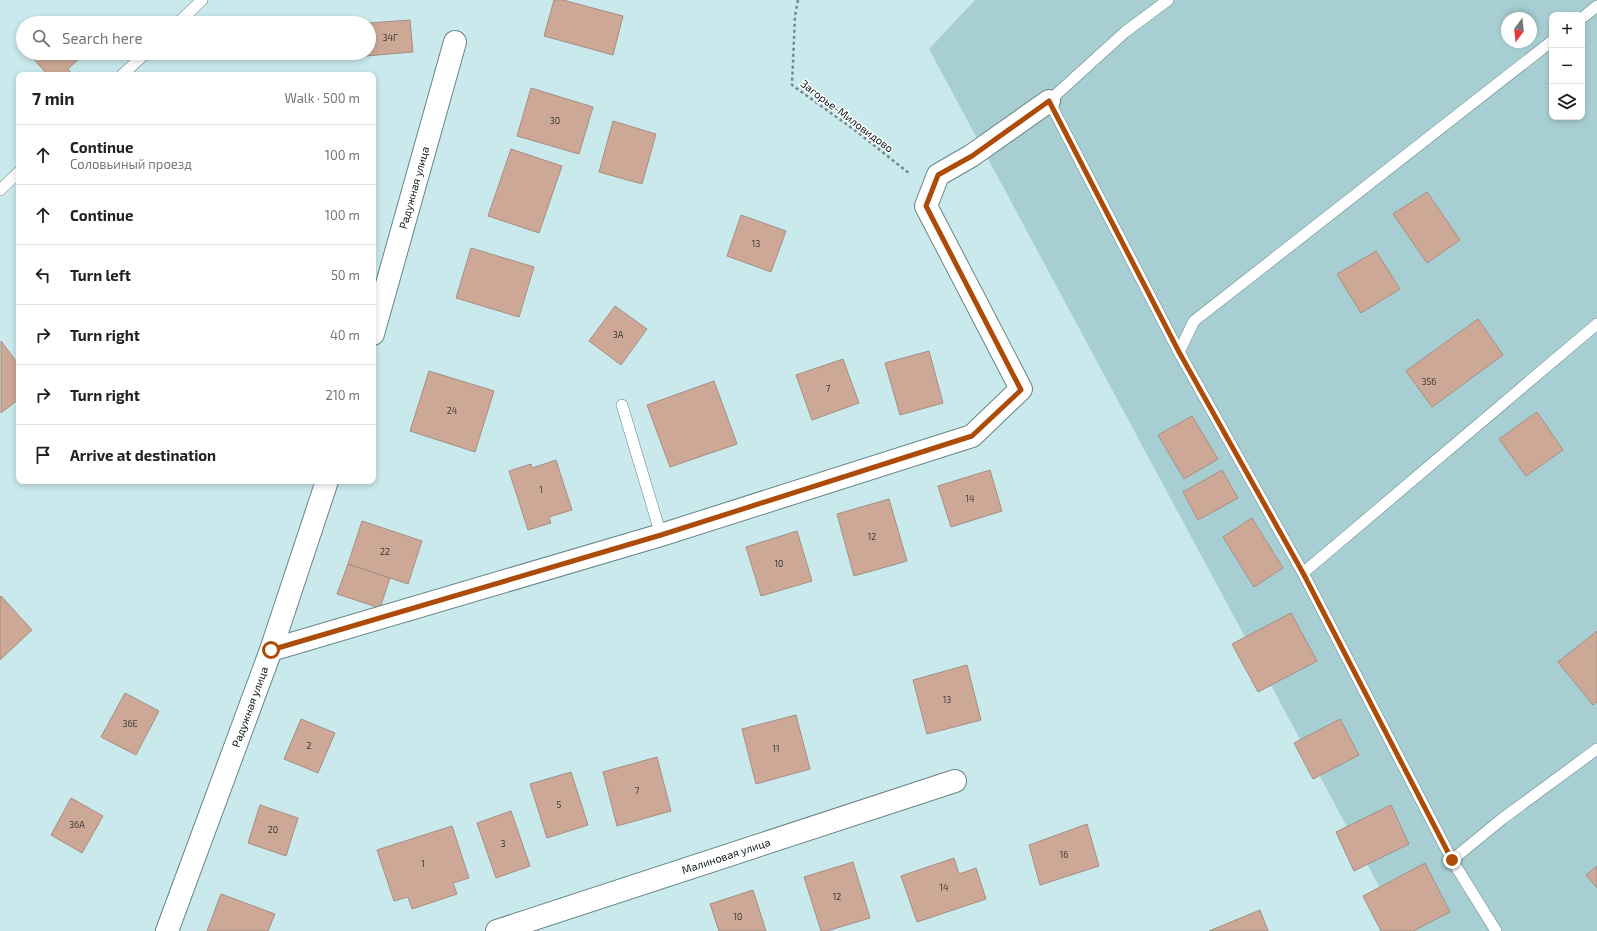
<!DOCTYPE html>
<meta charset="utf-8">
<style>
:root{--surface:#fff;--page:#f6f6f6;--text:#222;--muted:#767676;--line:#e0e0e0}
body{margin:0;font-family:"Exo 2",sans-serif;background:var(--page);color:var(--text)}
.controls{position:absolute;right:12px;top:12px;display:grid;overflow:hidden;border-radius:8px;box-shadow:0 2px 6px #0003}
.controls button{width:36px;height:36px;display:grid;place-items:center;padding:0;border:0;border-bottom:1px solid var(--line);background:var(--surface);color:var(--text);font:20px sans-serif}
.compass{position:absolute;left:1501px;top:12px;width:36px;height:36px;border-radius:50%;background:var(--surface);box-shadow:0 2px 6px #0003;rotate:195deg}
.stop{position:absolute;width:12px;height:12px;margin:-9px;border:3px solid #ad4b09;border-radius:50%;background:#fff}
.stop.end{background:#ad4b09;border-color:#fff;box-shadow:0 1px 4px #0008}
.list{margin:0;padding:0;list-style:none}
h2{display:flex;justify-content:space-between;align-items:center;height:52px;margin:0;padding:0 16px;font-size:17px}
h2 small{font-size:13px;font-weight:400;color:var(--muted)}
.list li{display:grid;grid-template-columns:26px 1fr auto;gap:12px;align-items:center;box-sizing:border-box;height:60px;padding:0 16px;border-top:1px solid var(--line)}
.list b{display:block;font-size:15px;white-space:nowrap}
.list p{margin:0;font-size:13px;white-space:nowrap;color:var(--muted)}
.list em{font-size:13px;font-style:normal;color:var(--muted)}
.icon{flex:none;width:22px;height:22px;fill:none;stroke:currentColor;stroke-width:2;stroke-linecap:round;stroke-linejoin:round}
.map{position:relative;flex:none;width:1597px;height:931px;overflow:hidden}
.search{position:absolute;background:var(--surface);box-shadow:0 2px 6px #0003;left:16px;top:16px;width:360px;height:44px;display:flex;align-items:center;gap:10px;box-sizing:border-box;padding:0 14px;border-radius:22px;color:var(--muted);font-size:15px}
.panel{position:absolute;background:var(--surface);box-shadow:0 2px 6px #0003;left:16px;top:72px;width:360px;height:412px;border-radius:8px}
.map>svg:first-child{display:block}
.green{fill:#a7cfd3;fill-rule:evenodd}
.building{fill:#cda896;stroke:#a68e82}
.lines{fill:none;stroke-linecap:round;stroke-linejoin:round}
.lane-casing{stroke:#678587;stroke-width:12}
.street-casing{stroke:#678587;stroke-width:24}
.path{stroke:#72898b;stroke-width:2.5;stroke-dasharray:3 3;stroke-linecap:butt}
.lane{stroke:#fff;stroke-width:11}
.street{stroke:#fff;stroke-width:22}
.route{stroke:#ad4b09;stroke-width:5}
.labels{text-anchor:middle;stroke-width:3;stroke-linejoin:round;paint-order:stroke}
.number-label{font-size:9px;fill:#3c3b38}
.street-label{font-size:11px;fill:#0b1718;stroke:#fff}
</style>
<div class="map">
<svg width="1597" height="931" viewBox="0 0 1597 931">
<rect width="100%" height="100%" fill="#c9e9ec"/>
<!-- green -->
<path class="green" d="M 975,0 L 1597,0 L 1597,931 L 1403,931 L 929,49 ZM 1552,15 L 1582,15 L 1582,117 L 1552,117 ZM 1507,18 L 1531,18 L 1531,42 L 1507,42 Z"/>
<!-- building -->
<path class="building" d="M 554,0 L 563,0 L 623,16 L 613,55 L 544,36 Z
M 410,20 L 413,52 L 354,57 L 354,53 L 369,53 L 369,23 Z
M 28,53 L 85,53 L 68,69 L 72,74 L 70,75 L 48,75 Z
M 531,88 L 593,107 L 579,154 L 517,136 Z
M 613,121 L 656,134 L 642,184 L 599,172 Z
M 511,149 L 562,166 L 539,233 L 488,216 Z
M 1427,192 L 1460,240 L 1427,263 L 1393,214 Z
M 741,215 L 786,231 L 771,272 L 727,256 Z
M 471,248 L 534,267 L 519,317 L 456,298 Z
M 1376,251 L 1400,289 L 1361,313 L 1337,274 Z
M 615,306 L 647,329 L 621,365 L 589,341 Z
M 1478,319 L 1503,355 L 1432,407 L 1406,371 Z
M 1,341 L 19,365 L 19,399 L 1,413 Z
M 929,351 L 943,403 L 900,415 L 885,363 Z
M 843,359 L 859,403 L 812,420 L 796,375 Z
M 429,371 L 494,391 L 475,452 L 410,431 Z
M 714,381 L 737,444 L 670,467 L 647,405 Z
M 1537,412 L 1563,450 L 1526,476 L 1499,439 Z
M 1192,416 L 1218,459 L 1184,479 L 1158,435 Z
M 556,460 L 572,510 L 549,517 L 551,523 L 528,530 L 509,471 L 531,464 L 532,468 Z
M 990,470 L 1002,511 L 951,527 L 938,486 Z
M 1222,470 L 1238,498 L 1198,520 L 1183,492 Z
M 889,499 L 907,561 L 854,576 L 837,514 Z
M 1252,518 L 1283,568 L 1254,587 L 1223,537 Z
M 362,521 L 422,541 L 408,584 L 348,564 Z
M 797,531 L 812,581 L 761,596 L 746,547 Z
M 348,564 L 390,578 L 380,608 L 337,594 Z
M 1,596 L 32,630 L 0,660 L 0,597 Z
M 1291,613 L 1317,661 L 1258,692 L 1232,644 Z
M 1597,631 L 1597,702 L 1593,705 L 1558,662 Z
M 967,665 L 981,720 L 927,734 L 913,680 Z
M 125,693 L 159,711 L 136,755 L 101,737 Z
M 796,715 L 810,769 L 756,784 L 742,729 Z
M 301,719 L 335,733 L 318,773 L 284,759 Z
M 1340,719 L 1359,755 L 1313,779 L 1294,743 Z
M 657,757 L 671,811 L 617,826 L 603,772 Z
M 571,772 L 588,825 L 547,838 L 530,784 Z
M 71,798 L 103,816 L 82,853 L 51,835 Z
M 260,805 L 298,818 L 286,856 L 248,843 Z
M 1391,805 L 1409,844 L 1354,871 L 1336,832 Z
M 511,811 L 530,866 L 496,878 L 477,823 Z
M 1087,824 L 1099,866 L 1040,885 L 1029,845 Z
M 452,826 L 469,878 L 453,883 L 457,894 L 412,909 L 408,897 L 394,901 L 377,850 Z
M 954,858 L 959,874 L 976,868 L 986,899 L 917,922 L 901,876 Z
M 853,862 L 870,918 L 827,931 L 821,931 L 804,877 Z
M 1425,863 L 1450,912 L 1413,931 L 1381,931 L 1363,896 Z
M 1597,866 L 1597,888 L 1586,875 Z
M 753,890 L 766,931 L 719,931 L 710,904 Z
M 221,894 L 275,914 L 268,931 L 207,931 Z
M 1260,910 L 1268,931 L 1209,931 Z"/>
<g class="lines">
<defs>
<path id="lane" d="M 1168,0 L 1125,32 L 1049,101 L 1179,352 L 1303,573 L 1452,860 L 1496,931
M 1582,18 L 1597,6
M 178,23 L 202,0
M 122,75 L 146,53
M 0,190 L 19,172
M 1179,352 L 1194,321 L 1552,41
M 622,405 L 661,535
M 1303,573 L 1597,324
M 1452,860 L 1502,819 L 1597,749"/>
<g id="street">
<path id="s1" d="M 373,334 L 455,42"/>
<path d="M 271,650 L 661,535 L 972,436 L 1021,389 L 926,206 L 938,175 L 971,156 L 1049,101"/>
<path id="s2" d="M 167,931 L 271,650 L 327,481"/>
<path id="s3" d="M 497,931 L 955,781"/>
</g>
</defs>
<!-- lane casing -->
<use href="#lane" class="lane-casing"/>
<!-- street casing -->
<use href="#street" class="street-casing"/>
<!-- path -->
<path class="path" d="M 798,0 L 795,16 L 792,85 L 856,131 L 910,174"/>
<!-- lane -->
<use href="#lane" class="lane"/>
<!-- street -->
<use href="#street" class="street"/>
</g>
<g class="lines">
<!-- route -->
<path class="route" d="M 271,650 L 661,535 L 972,436 L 1021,390 L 926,206 L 938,175 L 972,156 L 1049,101 L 1179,352 L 1303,573 L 1452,860"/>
</g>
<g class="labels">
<!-- number labels -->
<g class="number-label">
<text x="390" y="41">34Г</text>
<text x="555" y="124">30</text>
<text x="756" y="247">13</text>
<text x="618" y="338">3А</text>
<text x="1429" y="385">356</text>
<text x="828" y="392">7</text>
<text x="452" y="414">24</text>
<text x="541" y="493">1</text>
<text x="970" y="502">14</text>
<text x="872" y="540">12</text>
<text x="385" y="555">22</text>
<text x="779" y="567">10</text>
<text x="947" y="703">13</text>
<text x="130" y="727">36Е</text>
<text x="309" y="749">2</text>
<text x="776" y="752">11</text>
<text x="637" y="794">7</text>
<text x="559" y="808">5</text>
<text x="77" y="828">36А</text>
<text x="273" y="833">20</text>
<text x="503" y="847">3</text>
<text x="1064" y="858">16</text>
<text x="423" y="867">1</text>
<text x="944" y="891">14</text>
<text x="837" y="900">12</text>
<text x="738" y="920">10</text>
</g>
<!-- street labels -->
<g class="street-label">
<text transform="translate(847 116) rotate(37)" y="4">Загорье-Миловидово</text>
<text dy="4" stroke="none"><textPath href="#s1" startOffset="152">Радужная улица</textPath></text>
<text dy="4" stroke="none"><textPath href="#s2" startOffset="239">Радужная улица</textPath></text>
<text dy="4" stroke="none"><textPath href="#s3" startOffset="241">Малиновая улица</textPath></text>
</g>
</g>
</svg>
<div class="controls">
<button>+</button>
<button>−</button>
<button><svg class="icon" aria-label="layers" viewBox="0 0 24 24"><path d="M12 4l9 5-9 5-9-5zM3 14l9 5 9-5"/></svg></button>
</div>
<svg class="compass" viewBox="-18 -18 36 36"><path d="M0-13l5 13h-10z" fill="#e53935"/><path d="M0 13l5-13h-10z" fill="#767676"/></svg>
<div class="stop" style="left:271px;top:650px"></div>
<div class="stop end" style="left:1452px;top:860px"></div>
<div class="search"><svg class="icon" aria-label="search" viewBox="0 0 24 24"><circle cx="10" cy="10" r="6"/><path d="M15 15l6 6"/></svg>Search here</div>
<section class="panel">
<h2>7 min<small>Walk · 500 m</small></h2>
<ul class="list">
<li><svg class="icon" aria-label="ahead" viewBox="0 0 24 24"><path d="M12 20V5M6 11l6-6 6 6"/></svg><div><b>Continue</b><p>Соловьиный проезд</p></div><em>100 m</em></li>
<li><svg class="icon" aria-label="ahead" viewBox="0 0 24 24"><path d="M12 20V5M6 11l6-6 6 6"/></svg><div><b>Continue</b></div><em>100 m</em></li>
<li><svg class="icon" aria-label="left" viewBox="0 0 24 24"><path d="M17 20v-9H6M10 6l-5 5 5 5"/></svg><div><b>Turn left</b></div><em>50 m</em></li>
<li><svg class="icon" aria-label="right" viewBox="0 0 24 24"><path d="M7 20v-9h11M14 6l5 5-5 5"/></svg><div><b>Turn right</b></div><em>40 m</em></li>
<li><svg class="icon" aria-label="right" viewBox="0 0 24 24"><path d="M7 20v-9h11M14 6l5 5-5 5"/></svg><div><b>Turn right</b></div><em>210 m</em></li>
<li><svg class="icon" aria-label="arrive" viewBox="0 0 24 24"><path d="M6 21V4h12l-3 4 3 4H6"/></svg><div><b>Arrive at destination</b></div></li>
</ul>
</section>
</div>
